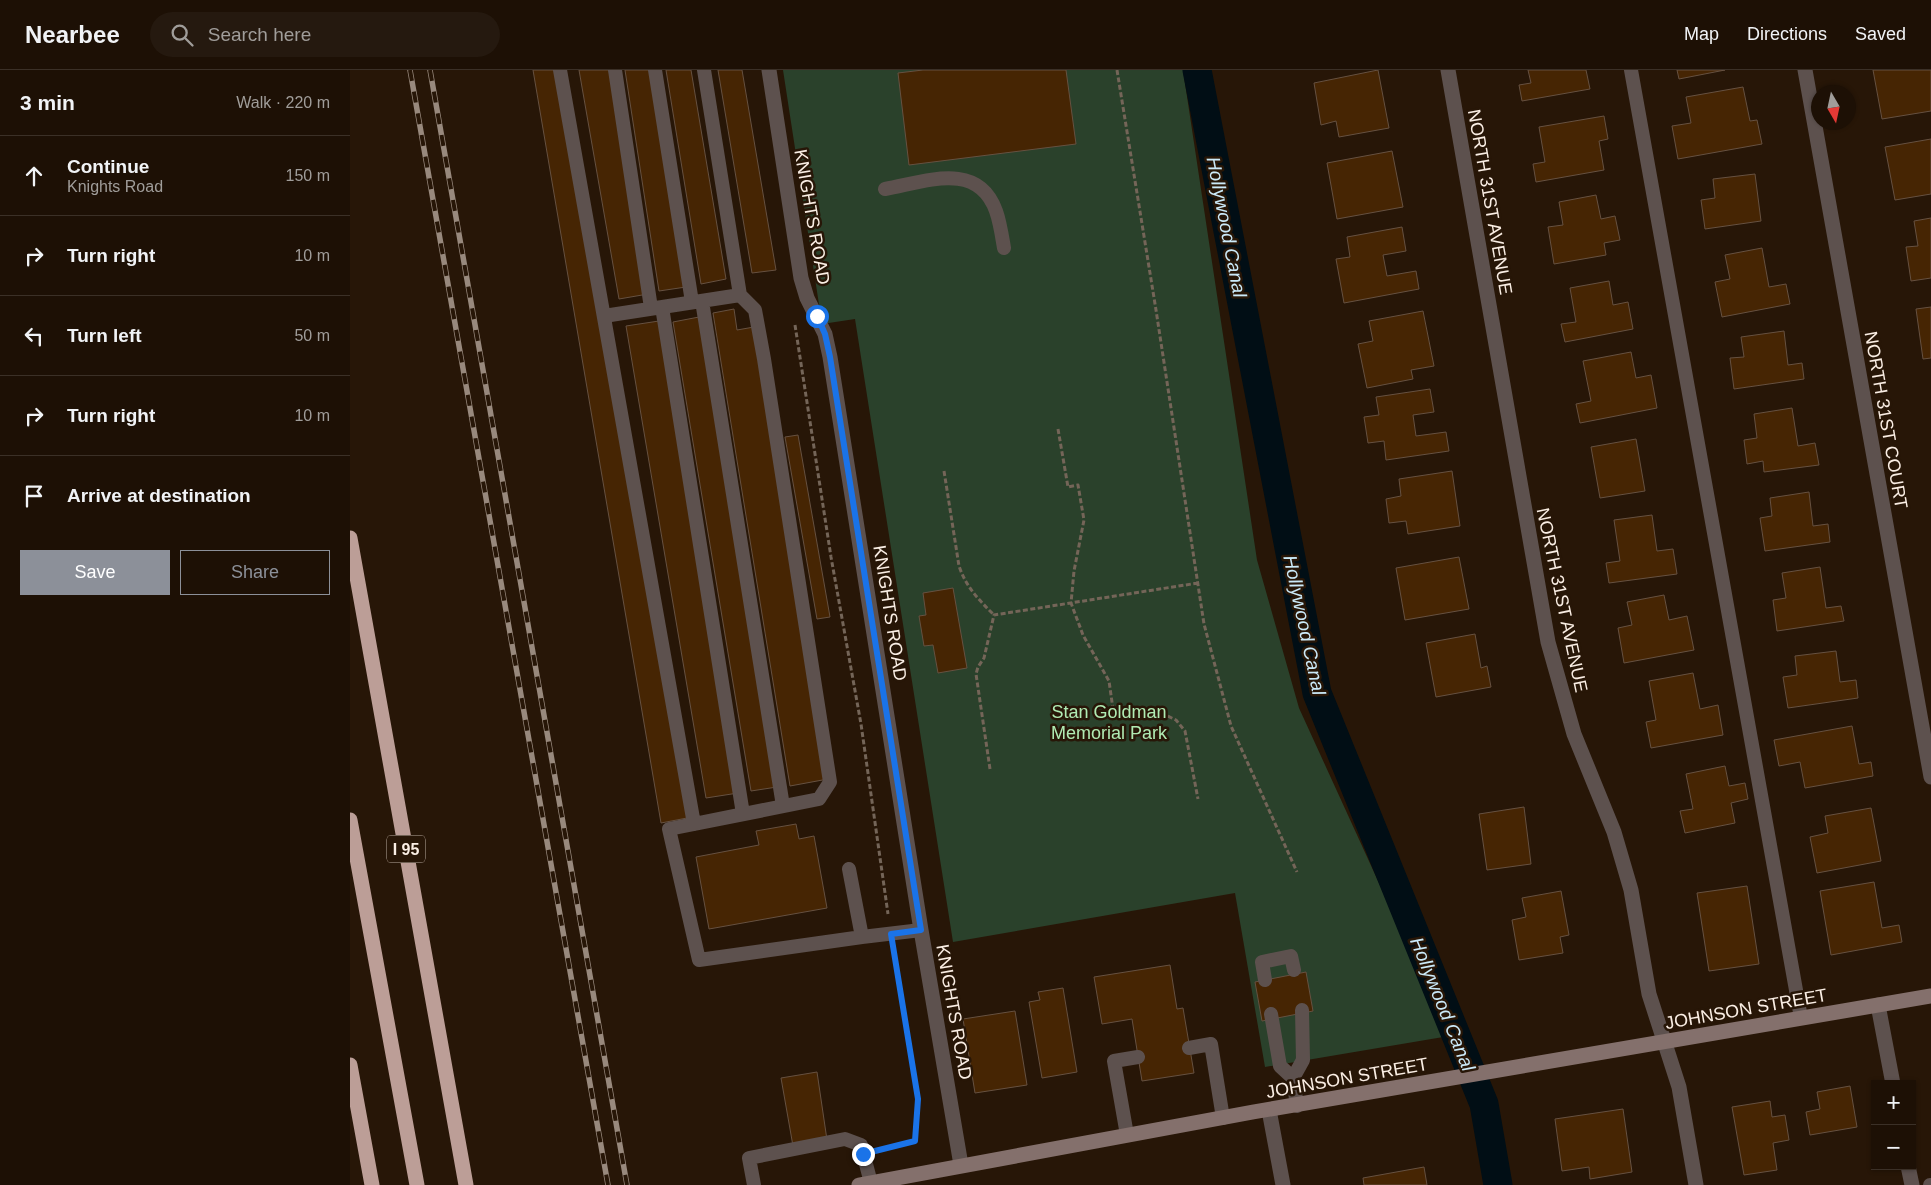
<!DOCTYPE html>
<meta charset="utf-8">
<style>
:root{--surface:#1d1005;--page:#25190f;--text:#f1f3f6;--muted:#a09d9a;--line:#3b3027;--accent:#8c9099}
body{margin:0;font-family:Arial,sans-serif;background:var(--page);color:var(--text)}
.controls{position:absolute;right:15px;bottom:15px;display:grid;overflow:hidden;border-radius:0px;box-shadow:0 1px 4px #0004}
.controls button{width:45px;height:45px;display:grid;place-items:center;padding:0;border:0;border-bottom:1px solid var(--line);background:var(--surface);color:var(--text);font:25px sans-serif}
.compass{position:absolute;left:1461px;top:15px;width:45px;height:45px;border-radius:50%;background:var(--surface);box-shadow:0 1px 4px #0004;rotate:171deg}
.stop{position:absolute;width:15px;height:15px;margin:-11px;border:4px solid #1a73e8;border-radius:50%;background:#fff}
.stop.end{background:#1a73e8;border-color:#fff;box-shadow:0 1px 5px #0008}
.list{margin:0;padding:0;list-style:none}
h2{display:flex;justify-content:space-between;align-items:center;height:65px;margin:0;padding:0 20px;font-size:21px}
h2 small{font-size:16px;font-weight:400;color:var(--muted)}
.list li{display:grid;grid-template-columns:32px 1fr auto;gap:15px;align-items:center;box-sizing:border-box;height:80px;padding:0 20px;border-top:1px solid var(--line)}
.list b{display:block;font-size:19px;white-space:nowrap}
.list p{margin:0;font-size:16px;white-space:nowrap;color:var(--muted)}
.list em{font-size:16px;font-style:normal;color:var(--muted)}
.actions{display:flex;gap:10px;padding:15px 20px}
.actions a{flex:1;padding:11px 0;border:1px solid var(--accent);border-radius:0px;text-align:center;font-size:18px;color:var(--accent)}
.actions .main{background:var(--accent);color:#fff}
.icon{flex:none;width:28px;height:28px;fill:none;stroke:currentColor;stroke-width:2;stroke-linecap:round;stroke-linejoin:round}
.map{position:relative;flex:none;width:1581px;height:1115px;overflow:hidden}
header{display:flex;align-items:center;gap:30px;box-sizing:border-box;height:70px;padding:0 25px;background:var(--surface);border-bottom:1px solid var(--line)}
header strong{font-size:24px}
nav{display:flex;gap:28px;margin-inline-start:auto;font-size:18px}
.search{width:350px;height:45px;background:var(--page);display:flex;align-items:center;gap:12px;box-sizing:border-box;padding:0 18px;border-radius:28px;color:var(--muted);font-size:19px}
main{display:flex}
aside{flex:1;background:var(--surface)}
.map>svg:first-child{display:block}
.green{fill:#2a412b}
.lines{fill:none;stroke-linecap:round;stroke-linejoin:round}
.canal{stroke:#010e15;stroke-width:29}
.building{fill:#462503;stroke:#665141}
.path{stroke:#746558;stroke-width:3;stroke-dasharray:5 2.5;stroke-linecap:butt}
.lane{stroke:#5d514e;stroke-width:14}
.street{stroke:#5d514e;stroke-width:15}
.secondary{stroke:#84706c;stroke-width:15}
.highway{stroke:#bc9e97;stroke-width:15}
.rail-casing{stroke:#98897d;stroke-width:5.5}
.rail{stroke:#271607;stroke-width:4;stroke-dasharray:11;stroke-linecap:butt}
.route{stroke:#1a73e8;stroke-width:6}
.labels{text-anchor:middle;stroke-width:5;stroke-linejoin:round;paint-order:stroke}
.shield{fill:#271607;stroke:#bbada2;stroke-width:1}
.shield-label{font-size:16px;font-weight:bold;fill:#faeee4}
.street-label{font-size:18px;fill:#faeee4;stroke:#271607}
.park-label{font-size:18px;fill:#b0ebb3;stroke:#271607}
.water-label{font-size:19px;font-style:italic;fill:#cbeaf9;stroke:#271607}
</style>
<header>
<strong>Nearbee</strong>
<div class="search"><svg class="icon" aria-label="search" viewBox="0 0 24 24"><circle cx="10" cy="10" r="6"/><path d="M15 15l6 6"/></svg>Search here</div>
<nav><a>Map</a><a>Directions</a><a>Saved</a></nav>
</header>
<main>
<aside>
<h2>3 min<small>Walk · 220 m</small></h2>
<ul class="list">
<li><svg class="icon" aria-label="ahead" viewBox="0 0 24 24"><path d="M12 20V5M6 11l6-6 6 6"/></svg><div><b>Continue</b><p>Knights Road</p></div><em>150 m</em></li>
<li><svg class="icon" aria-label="right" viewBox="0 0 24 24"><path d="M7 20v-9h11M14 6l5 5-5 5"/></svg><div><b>Turn right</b></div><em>10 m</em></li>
<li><svg class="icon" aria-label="left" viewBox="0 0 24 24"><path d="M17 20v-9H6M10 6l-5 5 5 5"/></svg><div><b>Turn left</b></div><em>50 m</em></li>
<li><svg class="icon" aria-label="right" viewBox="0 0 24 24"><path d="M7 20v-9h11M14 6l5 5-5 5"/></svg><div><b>Turn right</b></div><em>10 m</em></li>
<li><svg class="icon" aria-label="arrive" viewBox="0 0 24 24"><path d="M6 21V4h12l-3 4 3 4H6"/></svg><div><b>Arrive at destination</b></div></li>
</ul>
<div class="actions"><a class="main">Save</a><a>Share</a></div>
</aside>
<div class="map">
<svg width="1581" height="1115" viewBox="0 0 1581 1115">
<rect width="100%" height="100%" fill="#271607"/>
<!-- green -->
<path class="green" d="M 433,0 L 833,0 L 907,490 L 949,638 L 1055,870 L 1099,935 L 1111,964 L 915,997 L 885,823 L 603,872 L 505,249 L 472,254 Z"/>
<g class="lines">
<!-- canal -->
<path class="canal" d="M 847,0 L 967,623 L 1134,1034 L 1148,1115"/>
</g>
<!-- building -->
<path class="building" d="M 183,0 L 210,0 L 337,748 L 311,753 Z
M 229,0 L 259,0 L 298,224 L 269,229 Z
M 275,0 L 303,0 L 336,217 L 309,221 Z
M 316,0 L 341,0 L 376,209 L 351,214 Z
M 368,0 L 392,0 L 426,200 L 402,203 Z
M 573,0 L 716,0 L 726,74 L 559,95 L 548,3 Z
M 1028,0 L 1039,58 L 989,67 L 986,51 L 971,55 L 964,13 Z
M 1178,0 L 1236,0 L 1240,19 L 1172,31 L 1169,15 L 1181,13 Z
M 1327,0 L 1375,0 L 1329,9 Z
M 1523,0 L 1581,0 L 1581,41 L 1532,49 Z
M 1393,17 L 1400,51 L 1407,50 L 1412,74 L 1328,89 L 1322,56 L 1341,53 L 1336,27 Z
M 1254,46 L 1258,69 L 1249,71 L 1254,100 L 1186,112 L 1183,94 L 1195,92 L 1189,57 Z
M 1581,69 L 1581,124 L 1545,130 L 1535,77 Z
M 1042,81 L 1053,137 L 987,149 L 977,93 Z
M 1405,104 L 1411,151 L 1355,159 L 1351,130 L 1365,128 L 1363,109 Z
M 1246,125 L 1251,149 L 1265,146 L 1270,170 L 1254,173 L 1256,185 L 1204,194 L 1198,157 L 1213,155 L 1209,132 Z
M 1581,148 L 1581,208 L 1561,211 L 1556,177 L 1568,176 L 1564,151 Z
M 1052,157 L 1056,181 L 1033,185 L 1037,206 L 1066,201 L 1069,219 L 994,233 L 986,189 L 1000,187 L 997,167 Z
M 1412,178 L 1419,217 L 1436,214 L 1440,234 L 1372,247 L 1365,212 L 1380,209 L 1375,185 Z
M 1259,211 L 1263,235 L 1278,232 L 1283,259 L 1215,272 L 1211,254 L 1226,252 L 1220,218 Z
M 1581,237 L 1581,288 L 1573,289 L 1566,239 Z
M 384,239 L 387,260 L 404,257 L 478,709 L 440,716 L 363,243 Z
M 1073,241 L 1084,296 L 1061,300 L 1063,309 L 1017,318 L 1008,274 L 1023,271 L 1019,251 Z
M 349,247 L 427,717 L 401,721 L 323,252 Z
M 309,251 L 388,723 L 356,728 L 276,256 Z
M 1434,261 L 1438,295 L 1452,293 L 1454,309 L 1384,319 L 1380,288 L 1394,287 L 1391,267 Z
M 1281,282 L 1286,308 L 1301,305 L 1307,338 L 1230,353 L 1226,334 L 1241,331 L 1233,291 Z
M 1080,319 L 1084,342 L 1063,345 L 1066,366 L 1096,362 L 1099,381 L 1036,390 L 1034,371 L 1018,373 L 1014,347 L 1029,345 L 1026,327 Z
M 1442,338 L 1448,376 L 1465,373 L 1469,395 L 1414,402 L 1413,391 L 1397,394 L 1394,370 L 1407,368 L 1404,344 Z
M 448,365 L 480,547 L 467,549 L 435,367 Z
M 1286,369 L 1295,421 L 1250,428 L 1241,377 Z
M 1102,401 L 1110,456 L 1058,464 L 1056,451 L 1039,453 L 1036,429 L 1051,426 L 1049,409 Z
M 1459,422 L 1463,456 L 1478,454 L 1480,472 L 1415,481 L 1410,448 L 1422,446 L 1420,428 Z
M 1302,445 L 1307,481 L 1323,479 L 1327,504 L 1259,513 L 1256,493 L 1270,491 L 1264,450 Z
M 1109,487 L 1119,539 L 1055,550 L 1046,498 Z
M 1470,497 L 1476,538 L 1491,536 L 1494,551 L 1427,561 L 1423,530 L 1436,528 L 1432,503 Z
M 603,518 L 617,598 L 588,603 L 583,575 L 574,576 L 569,546 L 576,545 L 573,523 Z
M 1314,525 L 1319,550 L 1337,546 L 1344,580 L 1274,593 L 1268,558 L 1282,555 L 1277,532 Z
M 1125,564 L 1131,598 L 1137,596 L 1141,617 L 1086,627 L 1076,573 Z
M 1486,581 L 1490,612 L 1506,610 L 1508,628 L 1438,638 L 1433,607 L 1447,605 L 1445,586 Z
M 1343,603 L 1350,639 L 1368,635 L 1373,665 L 1301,678 L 1296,652 L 1306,650 L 1299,611 Z
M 1502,656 L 1509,694 L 1521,692 L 1523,706 L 1455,718 L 1450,692 L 1429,696 L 1424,670 Z
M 1375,696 L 1379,716 L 1395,713 L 1398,729 L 1381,733 L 1385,753 L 1335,763 L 1330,741 L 1343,739 L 1336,704 Z
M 1174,737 L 1181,794 L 1137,800 L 1129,744 Z
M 1521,738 L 1531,791 L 1467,803 L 1460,767 L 1478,763 L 1475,746 Z
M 446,754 L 449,769 L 464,766 L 477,838 L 359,859 L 346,787 L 409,775 L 406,761 Z
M 1524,812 L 1532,858 L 1549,855 L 1552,872 L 1481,885 L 1470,821 Z
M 1397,816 L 1409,894 L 1359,901 L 1347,823 Z
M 1211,821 L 1219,865 L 1210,867 L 1213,883 L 1169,890 L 1162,850 L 1176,847 L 1172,828 Z
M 820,895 L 827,939 L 833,938 L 844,1003 L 792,1011 L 782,949 L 752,954 L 744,907 Z
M 956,902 L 963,941 L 912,951 L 905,912 Z
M 713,918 L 727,1002 L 692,1008 L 679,932 L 690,930 L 688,922 Z
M 665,941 L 677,1015 L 625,1023 L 613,949 Z
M 467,1002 L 477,1070 L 443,1076 L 431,1008 Z
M 1500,1016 L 1507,1057 L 1460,1065 L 1456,1042 L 1470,1039 L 1467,1022 Z
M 1420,1031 L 1422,1047 L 1435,1045 L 1439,1070 L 1423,1073 L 1427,1100 L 1394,1105 L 1382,1037 Z
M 1273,1039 L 1282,1102 L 1240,1109 L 1239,1097 L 1212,1101 L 1205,1049 Z
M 1074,1097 L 1077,1115 L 1014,1115 L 1013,1108 Z"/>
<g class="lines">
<!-- path -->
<path class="path" d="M 767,0 L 806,240 L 854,554 L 881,656 L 947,802
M 445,255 L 481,487 L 511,654 L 538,844
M 708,359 L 718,417 L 728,415 L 734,450 L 724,501 L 721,533 L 733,565 L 759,611 L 763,639 L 807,641 L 826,650 L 835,661 L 848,729
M 594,401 L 609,496 C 616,517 629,530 644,545
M 640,699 L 626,604 L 628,597 L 634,588 L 644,545 L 848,513
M 533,1079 L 565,1071 L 568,1029 L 545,885"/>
<!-- lane -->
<path class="lane" d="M 210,0 L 344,754
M 265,0 L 301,238
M 305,0 L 342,232
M 354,0 L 390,225 L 405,240 L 414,289 L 480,712 L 469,729 L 319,759 L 349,890 L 512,867
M 1281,0 L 1451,948
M 535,119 C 575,112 628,90 646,141 C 650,152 652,166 654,178
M 352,231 L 433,736
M 312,237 L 393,744
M 254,246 L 390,225
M 499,799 L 512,867 L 571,860
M 915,910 L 912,892 L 941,886 L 944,900
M 921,944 L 930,996 L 943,1008 L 947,1036
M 839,978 L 861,974 L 873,1048
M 943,1008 L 953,990 L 952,940
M 777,1065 L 764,991 L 788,987
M 404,1115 L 399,1088 L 495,1069 L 511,1075 L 521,1113
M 1580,1115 L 1581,1115"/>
<!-- street -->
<path class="street" d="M 419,0 L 451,208 L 457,228 L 475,264 L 480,287 L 571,860 L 611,1095
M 1098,0 L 1198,572 L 1224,664 L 1264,762 L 1281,820 L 1299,924 L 1329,1017 L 1346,1115
M 1455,0 L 1581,707
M 1528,935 L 1543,1014
M 919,1040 L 933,1115
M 1558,1096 L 1562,1115"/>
<!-- secondary -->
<path class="secondary" d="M 509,1115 L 903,1042 L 1581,926"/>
<!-- highway -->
<path class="highway" d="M 0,468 L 116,1115
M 0,750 L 67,1115
M 0,995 L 22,1115"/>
<defs>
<path id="rail" d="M 60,0 L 258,1115
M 80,0 L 277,1115"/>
</defs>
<!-- rail casing -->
<use href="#rail" class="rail-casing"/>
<!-- rail -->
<use href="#rail" class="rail"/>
</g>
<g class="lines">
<!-- route -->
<path class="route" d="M 467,246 L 475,264 L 480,287 L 571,860 L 541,864 L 568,1029 L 565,1071 L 513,1084"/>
</g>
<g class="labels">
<!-- shield labels -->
<rect class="shield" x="37" y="765.5" width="38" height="27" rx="4"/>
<g class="shield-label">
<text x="56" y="785">I 95</text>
</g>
<!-- street labels -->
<g class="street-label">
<text transform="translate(1140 132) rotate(80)" y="6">NORTH 31ST AVENUE</text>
<text transform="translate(462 147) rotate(80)" y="6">KNIGHTS ROAD</text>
<text transform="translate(1536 350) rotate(80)" y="6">NORTH 31ST COURT</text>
<text transform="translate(1212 530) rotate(78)" y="6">NORTH 31ST AVENUE</text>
<text transform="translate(540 543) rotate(81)" y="6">KNIGHTS ROAD</text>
<text transform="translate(1396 939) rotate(-10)" y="6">JOHNSON STREET</text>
<text transform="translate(604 942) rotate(80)" y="6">KNIGHTS ROAD</text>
<text transform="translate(997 1008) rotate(-10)" y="6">JOHNSON STREET</text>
</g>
<!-- park labels -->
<g class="park-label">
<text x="759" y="648">Stan Goldman<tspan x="759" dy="21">Memorial Park</tspan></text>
</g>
<!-- water labels -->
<g class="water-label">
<text transform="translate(877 157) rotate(79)" y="7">Hollywood Canal</text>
<text transform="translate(955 555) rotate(78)" y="7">Hollywood Canal</text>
<text transform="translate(1093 934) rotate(68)" y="7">Hollywood Canal</text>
</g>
</g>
</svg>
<div class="controls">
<button>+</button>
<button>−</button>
</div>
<svg class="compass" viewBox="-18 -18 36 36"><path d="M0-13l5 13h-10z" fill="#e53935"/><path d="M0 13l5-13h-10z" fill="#a09d9a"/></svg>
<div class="stop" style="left:467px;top:246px"></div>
<div class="stop end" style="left:513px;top:1084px"></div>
</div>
</main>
